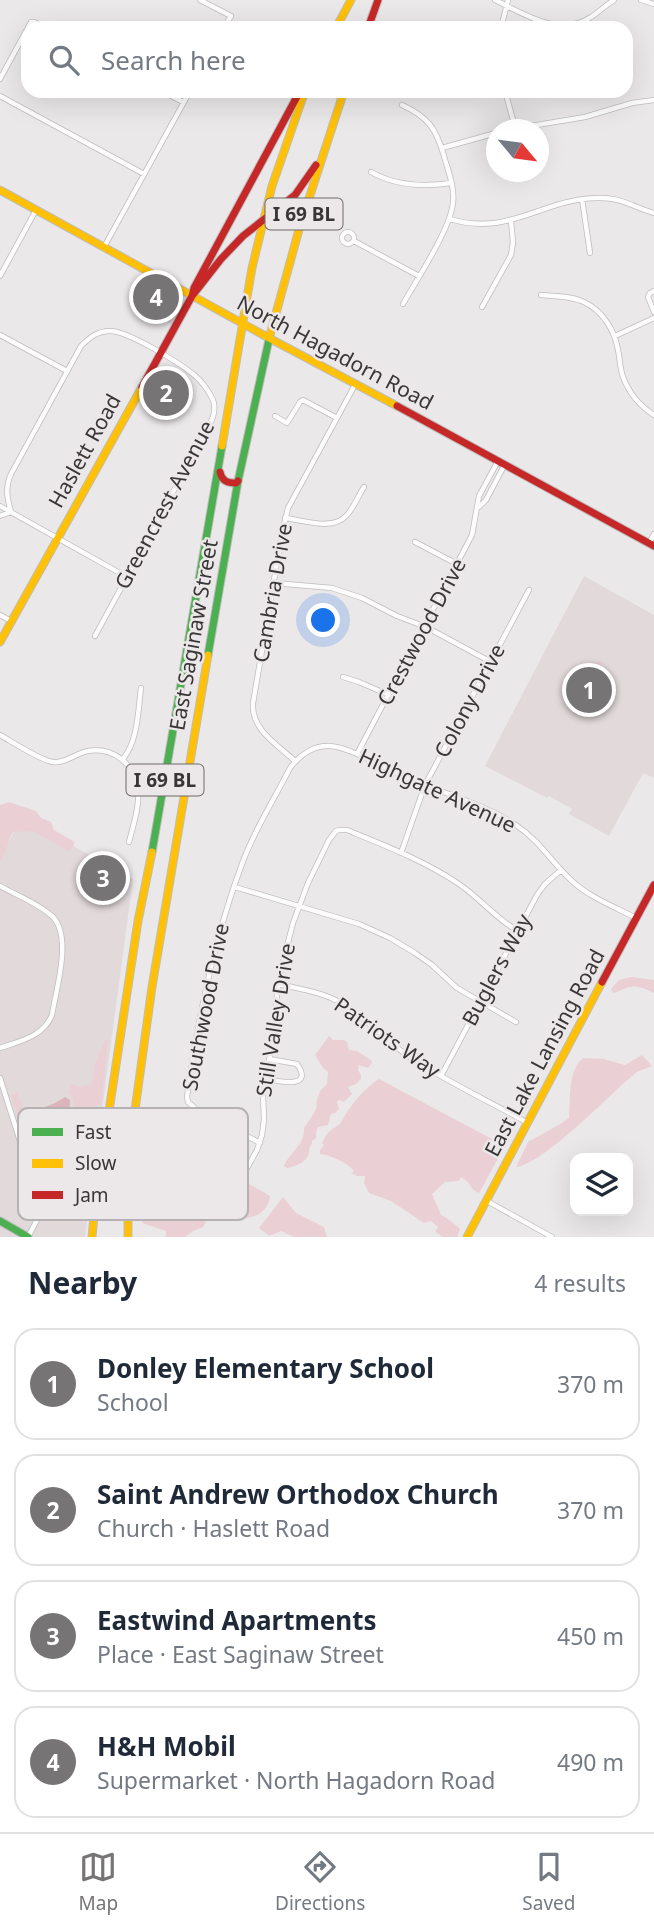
<!DOCTYPE html>
<meta charset="utf-8">
<style>
:root{--surface:#fff;--page:#f2f2f3;--text:#1f2937;--muted:#747a83;--line:#e0e1e3;--accent:#777475}
body{margin:0;font-family:"Noto Sans",sans-serif;background:var(--page);color:var(--text)}
.controls{position:absolute;right:21px;bottom:21px;display:grid;overflow:hidden;border-radius:14px;box-shadow:0 7px 28px #0002}
.controls button{width:63px;height:63px;display:grid;place-items:center;padding:0;border:0;border-bottom:2px solid var(--line);background:var(--surface);color:var(--text);font:35px sans-serif}
.compass{position:absolute;left:486px;top:119px;width:63px;height:63px;border-radius:50%;background:var(--surface);box-shadow:0 7px 28px #0002;rotate:119deg}
.you{position:absolute;left:324px;top:621px;width:24px;height:24px;margin:-18px;border:5px solid #fff;border-radius:50%;background:#1a73e8;box-shadow:0 0 0 10px #1a73e833}
.badge{display:grid;place-items:center;width:46px;height:46px;border-radius:50%;background:var(--accent);color:#fff;font-size:23px;font-weight:700}
.pin{position:absolute;translate:-50% -50%;border:4px solid #fff;box-shadow:0 2px 7px #0006}
.list{margin:0;padding:0;list-style:none}
h2{display:flex;justify-content:space-between;align-items:center;height:91px;margin:0;padding:0 28px;font-size:30px}
h2 small{font-size:23px;font-weight:400;color:var(--muted)}
.list li{display:grid;grid-template-columns:46px 1fr auto;gap:21px;align-items:center;box-sizing:border-box;height:112px;margin:0 14px 14px;padding:0 14px;border:2px solid var(--line);border-radius:21px}
.list b{display:block;font-size:26px;white-space:nowrap}
.list p{margin:0;font-size:23px;white-space:nowrap;color:var(--muted)}
.list em{font-size:23px;font-style:normal;color:var(--muted)}
.icon{flex:none;width:38px;height:38px;fill:none;stroke:currentColor;stroke-width:2;stroke-linecap:round;stroke-linejoin:round}
.map{position:relative;flex:none;width:654px;height:1237px;overflow:hidden}
.search{position:absolute;background:var(--surface);box-shadow:0 7px 28px #0002;left:21px;right:21px;top:21px;height:77px;display:flex;align-items:center;gap:18px;box-sizing:border-box;padding:0 24px;border-radius:21px;color:var(--muted);font-size:26px}
.sheet{height:595px;background:var(--surface)}
nav{display:flex;justify-content:space-around;align-items:center;box-sizing:border-box;height:98px;border-top:2px solid var(--line);background:var(--surface);font-size:19px;color:var(--muted)}
nav a{display:grid;justify-items:center;gap:4px}
nav .on{color:var(--accent)}
.map>svg:first-child{display:block}
.built{fill:#e2d9da}
.green{fill:#ead0d5}
.water{fill:#dcb4bb}
.lines{fill:none;stroke-linecap:round;stroke-linejoin:round}
.street-casing{stroke:#bfbdbe;stroke-width:6}
.fast-casing{stroke:#bfbdbe;stroke-width:9}
.slow-casing{stroke:#bfbdbe;stroke-width:9}
.jam-casing{stroke:#bfbdbe;stroke-width:9}
.street{stroke:#fcfcfc;stroke-width:4.5}
.fast{stroke:#4caf50;stroke-width:7}
.slow{stroke:#ffc107;stroke-width:7}
.jam{stroke:#c62828;stroke-width:7}
.labels{text-anchor:middle;stroke-width:5;stroke-linejoin:round;paint-order:stroke}
.shield{fill:#ece7e8;stroke:#6e6b6b;stroke-width:2}
.shield-label{font-size:19px;font-weight:bold;fill:#383636}
.street-label{font-size:21px;fill:#383636;stroke:#ece7e8}
.key{fill:#ece7e8;stroke:#b6b2b3;stroke-width:2}
.key-label{font-size:19px;fill:#383636}
</style>
<div class="map">
<svg width="654" height="1237" viewBox="0 0 654 1237">
<rect width="100%" height="100%" fill="#ebe8e9"/>
<!-- built -->
<path class="built" d="M 153,275 L 189,295 L 173,325 L 137,306 Z
M 584,576 L 654,615 L 654,778 L 643,773 L 609,836 L 569,814 L 572,809 L 549,796 L 547,798 L 485,766 Z
M 22,818 L 133,879 L 85,1237 L 0,1237 L 0,857 Z"/>
<!-- green -->
<path class="green" d="M 599,661 L 604,662 L 601,670 L 598,669 L 591,693 L 593,694 L 586,708 L 561,694 C 570,679 582,672 598,669 L 587,670 L 570,680 L 565,675 L 577,666 Z
M 9,802 L 36,811 L 41,818 L 51,822 L 54,830 L 75,842 L 70,852 L 33,831 L 13,832 C 7,842 7,852 0,861 L 0,805 Z
M 631,977 L 654,980 L 654,993 C 647,990 639,985 631,987 C 625,987 619,992 613,993 L 611,989 L 619,980 Z
M 329,1036 L 333,1040 L 344,1040 L 347,1042 L 349,1050 L 357,1051 L 371,1060 L 372,1063 L 368,1068 L 359,1065 L 358,1070 L 361,1075 L 361,1079 L 356,1084 L 348,1087 L 352,1094 L 344,1102 L 339,1100 L 337,1102 L 339,1109 L 335,1113 L 331,1114 L 328,1125 L 318,1127 L 316,1133 L 316,1138 L 312,1141 L 312,1144 L 309,1148 C 311,1160 298,1166 287,1168 L 284,1166 C 290,1152 305,1145 304,1128 C 309,1120 314,1115 317,1106 L 316,1103 L 320,1091 L 327,1084 L 328,1072 C 322,1068 319,1061 315,1055 Z
M 105,1040 L 108,1040 L 101,1104 L 73,1115 L 73,1099 L 68,1092 L 72,1084 L 80,1087 L 92,1084 L 96,1062 Z
M 642,1055 L 652,1066 L 637,1072 L 625,1082 C 604,1101 541,1165 516,1167 L 528,1142 L 562,1123 L 569,1118 C 571,1098 567,1072 583,1058 L 604,1059 L 625,1065 Z
M 379,1079 L 505,1146 L 479,1193 L 472,1189 L 469,1183 L 461,1177 L 459,1181 L 445,1182 L 432,1194 L 441,1215 C 444,1216 458,1226 460,1229 L 457,1237 L 443,1237 L 435,1232 L 438,1227 L 431,1221 L 424,1223 L 391,1201 L 369,1193 L 364,1183 L 365,1176 L 357,1176 L 351,1173 L 354,1171 C 348,1163 330,1155 320,1154 L 320,1150 L 324,1145 L 322,1143 C 324,1140 325,1136 328,1133 C 332,1128 338,1127 341,1122 C 350,1106 363,1089 379,1079 Z
M 17,1092 L 42,1159 L 41,1161 L 31,1159 L 11,1096 Z
M 153,1130 L 167,1140 L 206,1159 L 270,1196 C 268,1216 249,1220 233,1218 L 228,1206 L 220,1198 L 203,1227 L 193,1231 L 185,1237 L 166,1237 L 166,1231 L 142,1223 C 143,1212 150,1204 152,1193 L 142,1177 L 148,1133 Z
M 283,1197 L 296,1213 L 324,1227 L 327,1237 L 294,1237 L 281,1231 L 269,1236 L 259,1228 Z"/>
<!-- water -->
<path class="water" d="M 65,1097 L 70,1100 L 69,1116 L 46,1149 L 41,1152 L 27,1114 L 28,1111 C 42,1109 53,1105 65,1097 Z"/>
<g class="lines">
<defs>
<path id="street" d="M 200,0 L 231,16 L 224,28
M 495,0 C 524,14 560,38 591,17 C 599,12 606,5 614,0
M 641,0 L 654,4
M 501,28 L 508,0
M 0,79 L 31,22 L 34,22 L 46,28
M 162,91 L 183,102
M 505,91 L 515,127
M 0,96 L 144,174
M 402,105 C 428,117 436,128 444,156 C 448,171 455,187 453,203 C 450,230 417,279 403,304
M 507,130 L 585,117 L 632,103 L 654,100
M 442,148 L 496,133
M 371,172 C 396,186 424,187 451,183
M 582,199 L 590,253
M 450,219 C 509,237 542,199 597,198 C 622,197 632,207 654,213
M342 238a6 6 0 1 1 12 0a6 6 0 1 1-12 0Z
M 354,241 L 419,276
M 104,247 L 190,91
M 0,276 L 36,210
M 654,291 L 650,293 L 648,297 L 654,312
M 541,295 C 555,296 571,296 584,302 C 603,311 615,331 618,350 C 620,359 620,369 623,377 C 629,393 640,406 654,415
M 482,307 L 511,255 L 513,242 L 511,221
M 0,335 L 67,371
M 615,336 L 654,318
M 275,416 L 287,423 L 300,402 L 303,400 L 337,418
M 0,506 L 127,577
M 479,507 L 486,500 L 505,464
M 0,516 L 11,512 C 7,498 5,487 11,474 L 81,346 C 90,337 98,331 110,331 C 128,331 178,362 193,374 C 201,380 209,391 213,400 C 216,408 214,415 211,422 L 95,636
M 285,518 C 303,520 332,531 346,516 C 354,508 358,496 364,487
M 415,542 L 457,564
M 649,543 L 654,534
M 274,583 L 332,588 L 362,598 L 397,616 L 426,627 L 491,662
M 0,615 L 11,621
M 343,677 L 359,682 L 389,695
M 0,735 C 11,741 41,761 53,762 C 65,764 76,753 88,751 C 113,747 135,764 138,789 C 140,805 133,826 129,842
M 357,754 L 472,535 L 479,496 L 498,461
M 123,759 C 138,741 138,711 141,688
M 295,761 C 278,745 251,730 253,703 L 282,533 L 288,508 L 356,383
M 401,853 L 425,785 L 529,590
M 0,886 C 16,895 38,903 52,916 C 73,936 56,989 52,1015 C 43,1037 20,1041 0,1048
M 235,887 L 359,924 L 390,938 L 415,953 L 432,965 L 457,988 L 516,1022
M 279,984 C 299,989 323,992 341,1003 C 368,1018 387,1043 414,1060 C 450,1083 490,1102 528,1123
M 441,1076 L 537,895 L 545,884 L 561,870
M 0,1078 L 39,1201 L 39,1216 L 28,1237
M 265,1079 C 277,1081 315,1090 297,1064 L 269,1059
M 260,1143 L 197,1110 L 188,1102 L 187,1097 C 198,1017 214,939 242,864 C 254,830 274,800 290,768 C 300,755 314,745 330,746 C 350,747 388,770 408,778 C 444,794 483,803 516,825 C 541,842 551,862 572,881 C 589,897 615,907 636,918
M 242,1177 L 257,1150 L 262,1135 L 264,1119 L 263,1095 L 275,1027 L 277,993 L 282,966 L 293,923 L 308,883 L 329,840 L 336,831 L 339,830 L 347,830 C 386,846 425,861 459,884 C 481,899 496,919 518,931
M 487,1201 L 552,1237"/>
<path id="fast" d="M 208,655 L 238,481 L 270,335
M 152,852 L 222,446
M 103,1148 L 114,1146 L 120,1148 L 129,1164
M 0,1221 L 28,1237"/>
<path id="slow" d="M 336,28 L 351,0
M 0,190 L 269,338 L 397,406
M 270,335 L 300,226 L 344,91
M 222,446 L 252,268 L 272,186 L 305,91
M 0,642 L 142,387
M 92,1237 L 96,1196 L 138,921 L 152,852
M 128,1237 L 128,1182 L 134,1117 L 152,987 L 208,655
M 467,1237 L 602,982"/>
<path id="jam" d="M 368,28 L 378,0
M 192,296 L 221,259 L 243,236 L 295,195 L 316,165
M 142,387 L 192,296 L 194,288 L 300,91
M 397,406 L 654,546
M 220,472 C 222,481 227,483 236,483 L 238,481
M 602,982 L 654,885"/>
</defs>
<!-- street casing -->
<use href="#street" class="street-casing"/>
<!-- fast casing -->
<use href="#fast" class="fast-casing"/>
<!-- slow casing -->
<use href="#slow" class="slow-casing"/>
<!-- jam casing -->
<use href="#jam" class="jam-casing"/>
<!-- street -->
<use href="#street" class="street"/>
<!-- fast -->
<use href="#fast" class="fast"/>
<!-- slow -->
<use href="#slow" class="slow"/>
<!-- jam -->
<use href="#jam" class="jam"/>
</g>
<g class="labels">
<!-- shield labels -->
<g class="shield">
<rect x="265.5" y="198.5" width="77" height="31" rx="5"/>
<rect x="126.5" y="764.5" width="77" height="31" rx="5"/>
</g>
<g class="shield-label">
<text x="304" y="221">I 69 BL</text>
<text x="165" y="787">I 69 BL</text>
</g>
<!-- street labels -->
<g class="street-label">
<text transform="translate(335 353) rotate(28)" y="7">North Hagadorn Road</text>
<text transform="translate(85 451) rotate(-61)" y="7">Haslett Road</text>
<text transform="translate(165 505) rotate(-62)" y="7">Greencrest Avenue</text>
<text transform="translate(273 593) rotate(-80)" y="7">Cambria Drive</text>
<text transform="translate(422 632) rotate(-62)" y="7">Crestwood Drive</text>
<text transform="translate(194 635) rotate(-80)" y="7">East Saginaw Street</text>
<text transform="translate(470 701) rotate(-62)" y="7">Colony Drive</text>
<text transform="translate(437 791) rotate(25)" y="7">Highgate Avenue</text>
<text transform="translate(497 970) rotate(-62)" y="7">Buglers Way</text>
<text transform="translate(206 1007) rotate(-79)" y="7">Southwood Drive</text>
<text transform="translate(276 1020) rotate(-81)" y="7">Still Valley Drive</text>
<text transform="translate(387 1038) rotate(35)" y="7">Patriots Way</text>
<text transform="translate(545 1053) rotate(-62)" y="7">East Lake Lansing Road</text>
</g>
</g>
<!-- legend -->
<rect x="18" y="1108" width="230" height="112" rx="10" class="key"/>
<rect x="32" y="1128" width="31" height="8" fill="#4caf50"/>
<rect x="32" y="1159" width="31" height="9" fill="#ffc107"/>
<rect x="32" y="1191" width="31" height="8" fill="#c62828"/>
<g class="key-label">
<text x="75" y="1139">Fast</text>
<text x="75" y="1170">Slow</text>
<text x="75" y="1202">Jam</text>
</g>
</svg>
<div class="controls">
<button><svg class="icon" aria-label="layers" viewBox="0 0 24 24"><path d="M12 4l9 5-9 5-9-5zM3 14l9 5 9-5"/></svg></button>
</div>
<svg class="compass" viewBox="-18 -18 36 36"><path d="M0-13l5 13h-10z" fill="#e53935"/><path d="M0 13l5-13h-10z" fill="#747a83"/></svg>
<div class="you"></div>
<div class="pin badge" style="left:589px;top:690px">1</div>
<div class="pin badge" style="left:166px;top:393px">2</div>
<div class="pin badge" style="left:103px;top:878px">3</div>
<div class="pin badge" style="left:156px;top:297px">4</div>
<div class="search"><svg class="icon" aria-label="search" viewBox="0 0 24 24"><circle cx="10" cy="10" r="6"/><path d="M15 15l6 6"/></svg>Search here</div>
</div>
<section class="sheet">
<h2>Nearby<small>4 results</small></h2>
<ul class="list">
<li><span class="badge">1</span><div><b>Donley Elementary School</b><p>School</p></div><em>370 m</em></li>
<li><span class="badge">2</span><div><b>Saint Andrew Orthodox Church</b><p>Church · Haslett Road</p></div><em>370 m</em></li>
<li><span class="badge">3</span><div><b>Eastwind Apartments</b><p>Place · East Saginaw Street</p></div><em>450 m</em></li>
<li><span class="badge">4</span><div><b>H&amp;H Mobil</b><p>Supermarket · North Hagadorn Road</p></div><em>490 m</em></li>
</ul>
</section>
<nav>
<a class="on"><svg class="icon" aria-label="map" viewBox="0 0 24 24"><path d="M3 6l6-2 6 2 6-2v14l-6 2-6-2-6 2zM9 4v14M15 6v14"/></svg>Map</a>
<a><svg class="icon" aria-label="directions" viewBox="0 0 24 24"><path d="M12 3l9 9-9 9-9-9zM9 14v-3h6M13 9l2 2-2 2"/></svg>Directions</a>
<a><svg class="icon" aria-label="saved" viewBox="0 0 24 24"><path d="M7 4h10v16l-5-4-5 4z"/></svg>Saved</a>
</nav>
